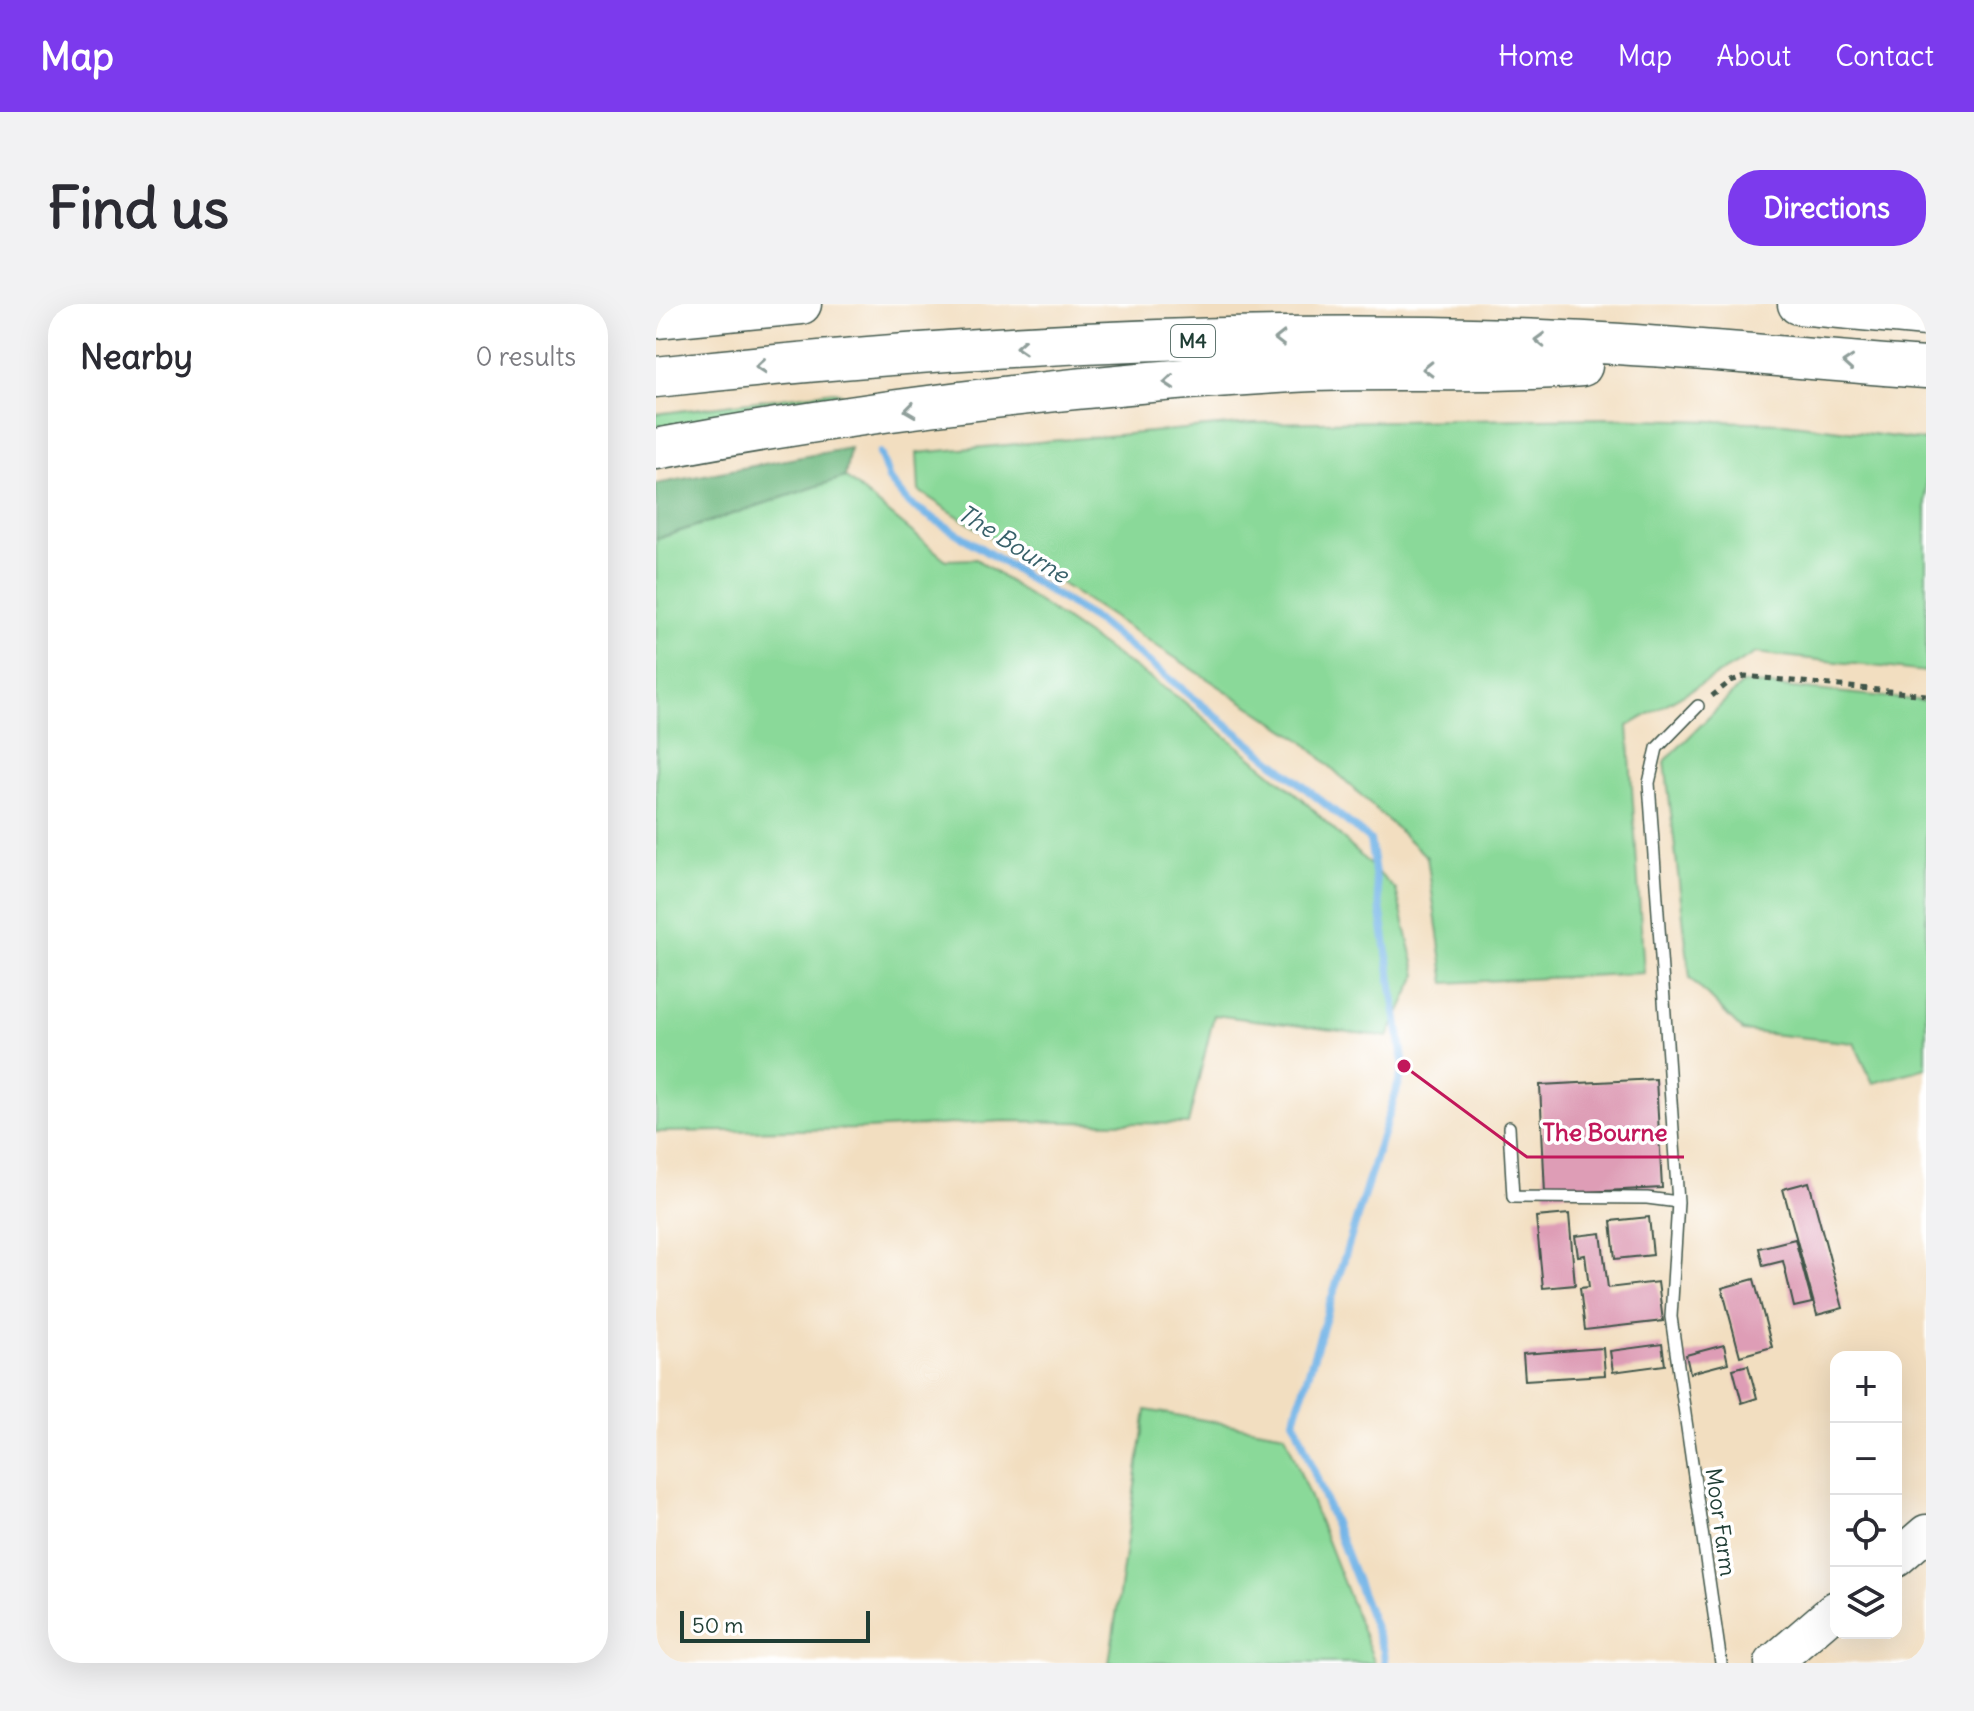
<!DOCTYPE html>
<meta charset="utf-8">
<style>
:root{--surface:#fff;--page:#f2f2f3;--text:#2b2b33;--muted:#7c7c81;--line:#e1e1e2;--accent:#7c3aed}
body{margin:0;font-family:Delius,sans-serif;background:var(--page);color:var(--text)}
.controls{position:absolute;right:24px;bottom:24px;display:grid;overflow:hidden;border-radius:16px;box-shadow:0 8px 32px #0002}
.controls button{width:72px;height:72px;display:grid;place-items:center;padding:0;border:0;border-bottom:2px solid var(--line);background:var(--surface);color:var(--text);font:40px sans-serif}
.scale{position:absolute;left:24px;bottom:20px;width:190px;box-sizing:border-box;padding-left:8px;border:4px solid #1f3d34;border-top:0;font-size:22px;line-height:28px;white-space:nowrap;color:#1f3d34;-webkit-text-stroke:6px #fff;paint-order:stroke}
.list{margin:0;padding:0;list-style:none}
h2{display:flex;justify-content:space-between;align-items:center;height:104px;margin:0;padding:0 32px;font-size:34px}
h2 small{font-size:26px;font-weight:400;color:var(--muted)}
.icon{flex:none;width:44px;height:44px;fill:none;stroke:currentColor;stroke-width:2;stroke-linecap:round;stroke-linejoin:round}
.map{position:relative;flex:none;width:1270px;height:1359px;overflow:hidden;border-radius:32px}
header{display:flex;align-items:center;gap:48px;box-sizing:border-box;height:112px;padding:0 40px;background:var(--accent);color:#fff}
header strong{font-size:38px}
nav{display:flex;gap:44px;margin-inline-start:auto;font-size:28px}
.intro{display:flex;align-items:center;justify-content:space-between;box-sizing:border-box;height:192px;padding:0 48px}
h1{margin:0;font-size:56px}
.button{padding:20px 36px;border-radius:32px;background:var(--accent);color:#fff;font-size:28px;font-weight:700}
main{display:flex;gap:48px;padding:0 48px}
aside{flex:1;background:var(--surface);border-radius:32px;box-shadow:0 8px 32px #0002}
.map>svg:first-child{display:block}
.green{fill:#8ad999;stroke:#548b66;stroke-width:2}
.forest{fill:#6fb981;stroke:#477b5a;stroke-width:2}
.lines{fill:none;stroke-linecap:round;stroke-linejoin:round}
.stream{stroke:#72b4e7;stroke-width:8}
.building{fill:#de9db6}
.service-casing{stroke:#3f5549;stroke-width:14}
.primary-casing{stroke:#3f5549;stroke-width:39}
.motorway-casing{stroke:#3f5549;stroke-width:43}
.path{stroke:#3f5549;stroke-width:5;stroke-dasharray:6 6;stroke-linecap:butt}
.service{stroke:#fff;stroke-width:11}
.primary{stroke:#fff;stroke-width:36}
.motorway{stroke:#fff;stroke-width:40}
.oneway{stroke:#8f9e9a}
.labels{text-anchor:middle;stroke-width:7;stroke-linejoin:round;paint-order:stroke}
.shield{fill:#fff;stroke:#627771;stroke-width:2}
.shield-label{font-size:20px;font-weight:bold;fill:#1f3d34}
.street-label{font-size:22px;fill:#1f3d34;stroke:#fff}
.water-label{font-size:24px;font-style:italic;fill:#38616a;stroke:#fff}
.leader{fill:none;stroke:#c2185b;stroke-width:3}
.callout-dot{fill:#c2185b;stroke:#fff;stroke-width:3}
.callout-label{font-size:24px;text-anchor:middle;font-weight:bold;fill:#c2185b;stroke:#fff;stroke-width:7;stroke-linejoin:round;paint-order:stroke}
</style>
<header>
<strong>Map</strong>
<nav><a>Home</a><a>Map</a><a>About</a><a>Contact</a></nav>
</header>
<div class="intro"><h1>Find us</h1><a class="button">Directions</a></div>
<main>
<aside>
<h2>Nearby<small>0 results</small></h2>
<ul class="list">
</ul>
</aside>
<div class="map">
<svg width="1270" height="1359" viewBox="0 0 1270 1359">
<rect width="100%" height="100%" fill="#fff"/>
<filter id="ink" filterUnits="userSpaceOnUse"><feTurbulence type="fractalNoise" baseFrequency=".0125" numOctaves="2"/><feDisplacementMap in="SourceGraphic" scale="16" xChannelSelector="R" yChannelSelector="G"/><feConvolveMatrix kernelMatrix="1 2 1 2 8 2 1 2 1" color-interpolation-filters="sRGB"/></filter>
<filter id="wash" filterUnits="userSpaceOnUse"><feTurbulence type="fractalNoise" baseFrequency=".006" numOctaves="4" result="noise"/><feDisplacementMap in="SourceGraphic" scale="32" xChannelSelector="R" yChannelSelector="G"/><feGaussianBlur stdDeviation="1.8" result="paint"/><feColorMatrix in="noise" values="0 0 0 0 0 0 0 0 0 0 0 0 0 0 0 0 0 1.4 0 .05"/><feComposite in="paint" operator="in"/></filter>
<g filter="url(#wash)">
<rect width="100%" height="100%" fill="#f2dec0"/>
<!-- green -->
<path class="green" d="M 178,87 L 189,92 L 0,123 L 0,110 Z
M 950,114 L 1129,119 L 1270,137 L 1270,368 L 1100,349 L 972,422 L 988,669 L 789,679 L 771,553 L 647,437 L 263,187 L 261,149 L 596,119 Z
M 189,173 L 290,256 L 320,255 L 526,396 L 645,494 L 740,586 L 761,671 L 732,733 L 558,711 L 532,820 L 349,817 L 211,825 L 0,828 L 0,235 Z
M 1087,379 L 1270,397 L 1270,764 L 1217,779 L 1198,739 L 1087,727 L 1034,674 L 1009,457 Z
M 490,1106 L 629,1130 L 719,1359 L 453,1359 Z"/>
<!-- forest -->
<path class="forest" d="M 194,144 L 189,173 L 0,235 L 0,180 Z"/>
<g class="lines">
<!-- stream -->
<path class="stream" d="M 224,149 L 233,175 L 254,200 L 443,318 L 714,536 L 748,762 L 638,1116 L 728,1347 L 729,1359"/>
</g>
<g id="blocks">
<!-- building -->
<path class="building" d="M 1000,775 L 1006,884 L 889,890 L 884,781 Z
M 1153,878 L 1187,1004 L 1161,1011 L 1127,885 Z
M 913,910 L 919,981 L 887,984 L 880,913 Z
M 993,913 L 997,951 L 959,955 L 955,917 Z
M 945,929 L 952,984 L 1002,978 L 1007,1017 L 929,1026 L 924,984 L 933,983 L 929,951 L 922,952 L 919,932 Z
M 1139,935 L 1156,999 L 1138,1003 L 1127,957 L 1107,962 L 1103,944 Z
M 1098,975 L 1116,1043 L 1084,1052 L 1066,984 Z
M 1006,1040 L 1009,1061 L 957,1068 L 954,1047 Z
M 1068,1041 L 1072,1059 L 1034,1069 L 1030,1051 Z
M 947,1044 L 949,1071 L 869,1076 L 867,1050 Z
M 1092,1061 L 1101,1094 L 1086,1099 L 1077,1065 Z"/>
</g>
</g>
<g filter="url(#ink)">
<use href="#blocks" fill-opacity="0" stroke="#3f5549" stroke-width="2"/>
<g class="lines">
<defs>
<path id="service" d="M 1042,402 L 1001,444 L 993,479 L 1022,898 L 1015,1013 L 1065,1359
M 853,823 L 857,893 L 991,894 L 1022,898"/>
<path id="primary" d="M 1240,1255 L 1270,1229
M 1117,1359 L 1180,1305"/>
<path id="motorway" d="M 1142,0 L 1270,12
M 0,14 L 145,0
M 0,73 C 283,42 570,26 855,35 C 994,39 1132,54 1270,64
M 0,145 C 209,106 424,80 636,68 C 733,63 830,70 926,62"/>
</defs>
<!-- service casing -->
<use href="#service" class="service-casing"/>
<!-- primary casing -->
<use href="#primary" class="primary-casing"/>
<!-- motorway casing -->
<use href="#motorway" class="motorway-casing"/>
<!-- path -->
<path class="path" d="M 1056,392 L 1075,377 L 1089,372 L 1270,391"/>
<!-- service -->
<use href="#service" class="service"/>
<!-- primary -->
<use href="#primary" class="primary"/>
<!-- motorway -->
<use href="#motorway" class="motorway"/>
</g>
<!-- one-way arrows -->
<defs><path id="oneway-chevron" d="M-2-3.5L2.5 0L-2 3.5" fill="none" stroke-width="1.6" stroke-linecap="round" stroke-linejoin="round" transform="scale(2)"/></defs>
<g class="oneway">
<use href="#oneway-chevron" transform="translate(624 35) rotate(179)"/>
<use href="#oneway-chevron" transform="translate(884 36) rotate(-178)"/>
<use href="#oneway-chevron" transform="translate(365 43) rotate(177)"/>
<use href="#oneway-chevron" transform="translate(1192 59) rotate(-176)"/>
<use href="#oneway-chevron" transform="translate(105 62) rotate(175)"/>
<use href="#oneway-chevron" transform="translate(772 65) rotate(179)"/>
<use href="#oneway-chevron" transform="translate(513 78) rotate(175)"/>
<use href="#oneway-chevron" transform="translate(254 106) rotate(172)"/>
</g>
</g>
<g class="labels">
<!-- shield labels -->
<rect class="shield" x="515" y="21" width="44" height="32" rx="6"/>
<g class="shield-label">
<text x="537" y="44">M4</text>
</g>
<!-- street labels -->
<g class="street-label">
<text transform="translate(1065 1218) rotate(82)" y="8">Moor Farm</text>
</g>
<!-- water labels -->
<g class="water-label">
<text transform="translate(357 240) rotate(32)" y="8">The Bourne</text>
</g>
</g>
<!-- callouts -->
<path class="leader" d="M748 762L871 853H1028"/>
<circle class="callout-dot" cx="748" cy="762" r="8"/>
<g class="callout-label">
<text x="949" y="837">The Bourne</text>
</g>
</svg>
<div class="controls">
<button>+</button>
<button>−</button>
<button><svg class="icon" aria-label="locate" viewBox="0 0 24 24"><circle cx="12" cy="12" r="6"/><path d="M12 2v4M12 18v4M2 12h4M18 12h4"/></svg></button>
<button><svg class="icon" aria-label="layers" viewBox="0 0 24 24"><path d="M12 4l9 5-9 5-9-5zM3 14l9 5 9-5"/></svg></button>
</div>
<div class="scale">50 m</div>
</div>
</main>
